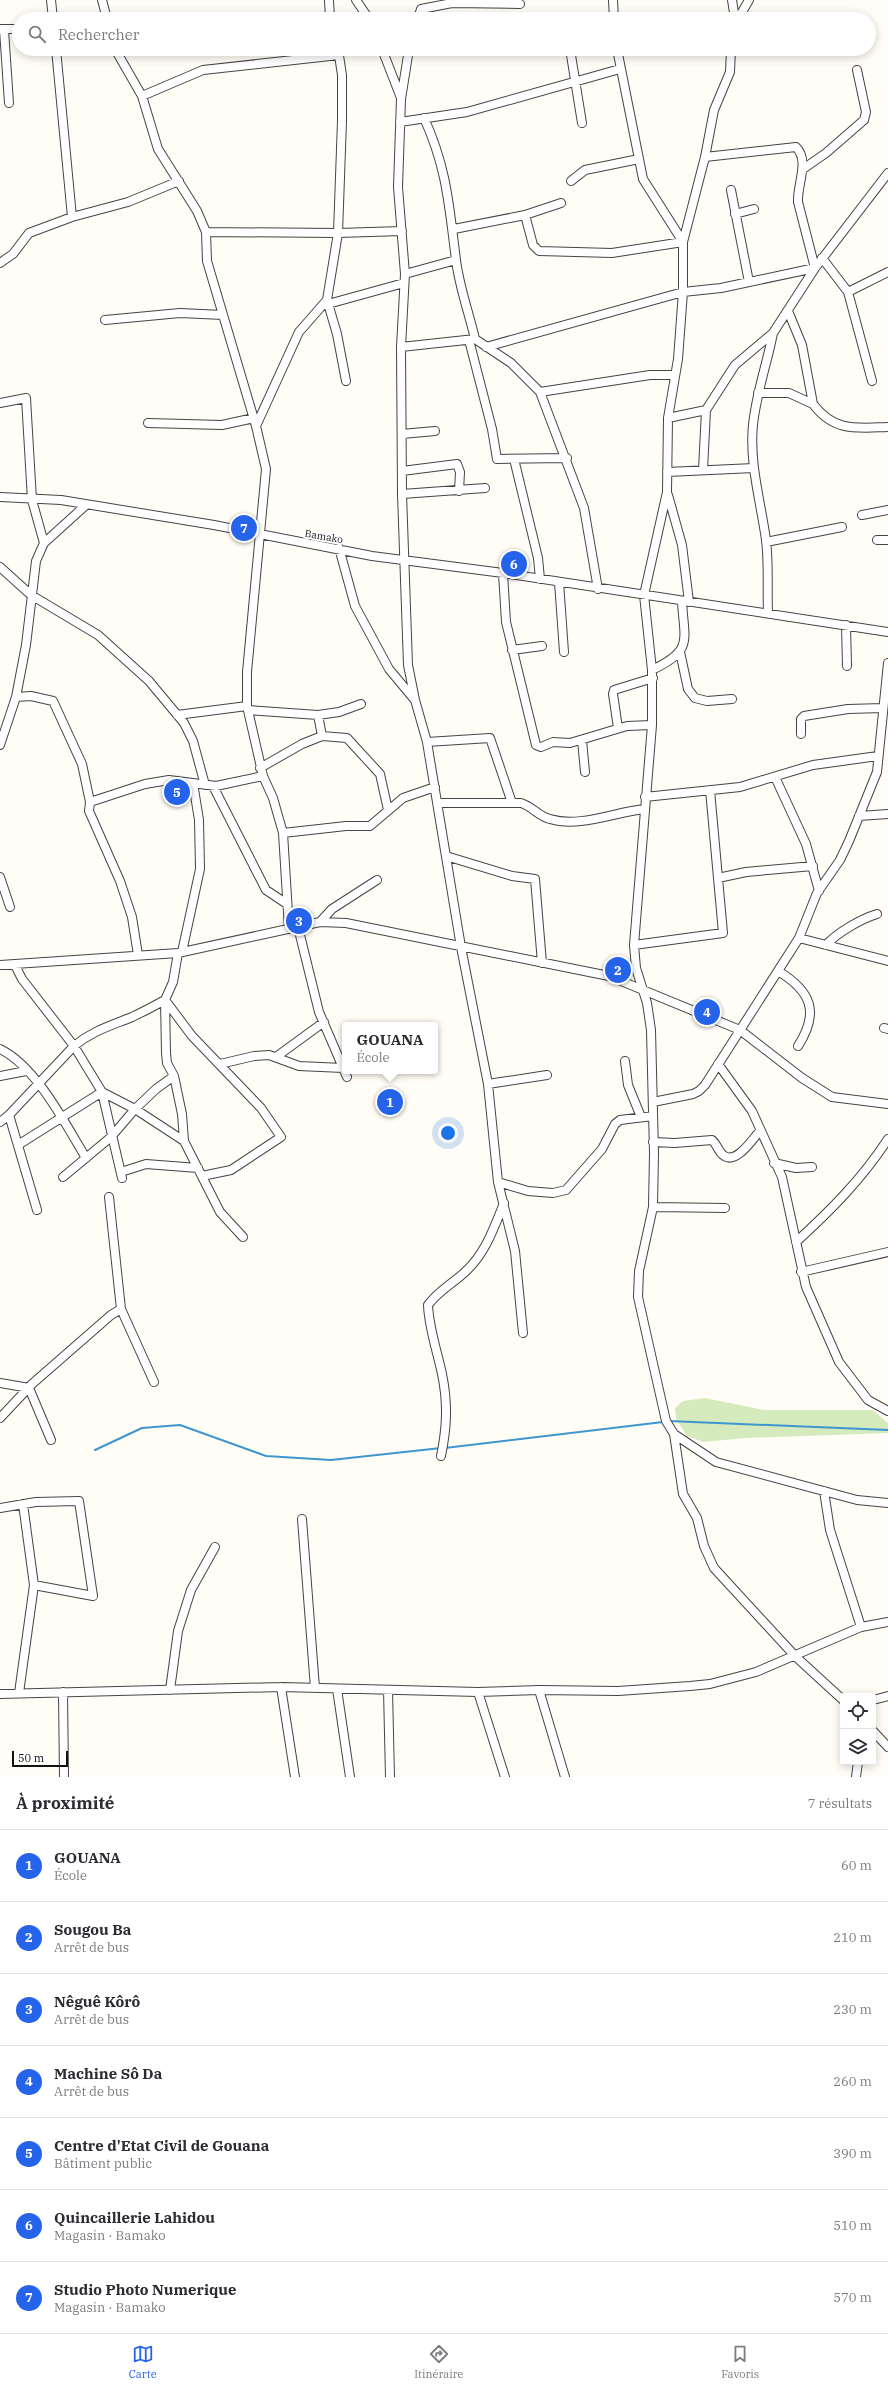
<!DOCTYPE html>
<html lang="fr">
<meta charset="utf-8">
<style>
:root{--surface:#fff;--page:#f2f2f3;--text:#2b2b33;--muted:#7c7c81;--line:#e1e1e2;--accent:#2563eb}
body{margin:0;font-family:"IBM Plex Serif",serif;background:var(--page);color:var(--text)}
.controls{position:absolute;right:12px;bottom:12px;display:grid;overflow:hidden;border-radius:4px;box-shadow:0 2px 10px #0003}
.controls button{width:36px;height:36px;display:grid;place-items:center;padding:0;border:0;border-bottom:1px solid var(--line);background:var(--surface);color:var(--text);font:20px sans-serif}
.scale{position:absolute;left:12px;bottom:10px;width:56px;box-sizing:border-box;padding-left:4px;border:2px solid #111;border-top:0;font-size:11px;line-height:14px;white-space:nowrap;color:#111;-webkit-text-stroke:3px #fff;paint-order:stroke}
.you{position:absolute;left:448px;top:1133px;width:14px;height:14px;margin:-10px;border:3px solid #fff;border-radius:50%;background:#1a73e8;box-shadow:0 0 0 6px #1a73e833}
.badge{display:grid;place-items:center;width:26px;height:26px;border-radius:50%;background:var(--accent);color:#fff;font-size:13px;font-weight:700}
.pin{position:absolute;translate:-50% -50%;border:2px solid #fff;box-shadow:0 1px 4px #0006}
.popup{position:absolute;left:342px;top:1022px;width:96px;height:52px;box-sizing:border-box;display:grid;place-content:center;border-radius:4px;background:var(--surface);filter:drop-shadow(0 1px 3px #0005);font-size:13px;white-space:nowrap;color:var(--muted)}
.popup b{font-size:15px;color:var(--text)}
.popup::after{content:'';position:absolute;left:50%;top:100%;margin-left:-8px;border:8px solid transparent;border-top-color:var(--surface)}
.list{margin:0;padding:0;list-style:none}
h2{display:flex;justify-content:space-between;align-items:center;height:52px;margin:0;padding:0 16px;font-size:17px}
h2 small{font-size:13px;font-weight:400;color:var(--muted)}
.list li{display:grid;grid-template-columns:26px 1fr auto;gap:12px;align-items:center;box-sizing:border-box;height:72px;padding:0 16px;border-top:1px solid var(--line)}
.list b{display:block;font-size:15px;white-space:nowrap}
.list p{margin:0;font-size:13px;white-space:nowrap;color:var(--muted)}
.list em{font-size:13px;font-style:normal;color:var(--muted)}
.icon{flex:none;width:22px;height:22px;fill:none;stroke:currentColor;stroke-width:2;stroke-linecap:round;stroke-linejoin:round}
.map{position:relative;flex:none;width:888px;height:1777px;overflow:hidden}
.search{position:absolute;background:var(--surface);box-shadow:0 2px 10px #0003;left:12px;right:12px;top:12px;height:44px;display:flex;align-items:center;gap:10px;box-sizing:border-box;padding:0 14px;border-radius:22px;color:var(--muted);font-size:15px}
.sheet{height:556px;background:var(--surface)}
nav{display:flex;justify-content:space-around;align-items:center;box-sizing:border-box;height:56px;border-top:1px solid var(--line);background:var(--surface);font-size:11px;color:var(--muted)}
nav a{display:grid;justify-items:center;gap:2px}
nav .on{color:var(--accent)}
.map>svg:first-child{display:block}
.green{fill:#d5ebbd}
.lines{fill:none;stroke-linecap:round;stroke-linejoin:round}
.stream{stroke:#3f96cf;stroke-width:2}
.minor-casing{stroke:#444;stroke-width:10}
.minor{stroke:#fff;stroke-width:8}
.labels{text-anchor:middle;stroke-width:4;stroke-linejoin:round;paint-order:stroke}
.street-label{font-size:10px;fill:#111;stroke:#fff}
</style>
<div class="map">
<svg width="888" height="1777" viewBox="0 0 888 1777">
<rect width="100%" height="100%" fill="#fffdf5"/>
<!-- green -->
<path class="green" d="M 705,1398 L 764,1410 L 873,1410 L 888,1423 L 888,1433 L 745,1438 L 703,1442 L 687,1436 L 676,1419 L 675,1408 L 683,1401 Z"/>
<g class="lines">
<!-- stream -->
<path class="stream" d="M 669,1421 L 888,1430
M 445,1448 L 663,1422
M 95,1450 L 142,1428 L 180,1425 L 266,1456 L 331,1460 L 441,1448"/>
<defs>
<path id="minor" d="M 51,0 L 53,19
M 102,0 L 107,19
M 329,0 L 330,19
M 356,0 L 369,19
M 613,0 L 614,19
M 732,0 L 735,19
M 418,19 L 421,9 L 452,3 L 520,4
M 738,19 L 749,0
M 0,29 L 19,29
M 4,30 L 9,103
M 56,49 L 72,217
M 115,49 L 142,96 L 158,149 L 197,211 L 206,232 L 207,261 L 256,426 L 266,469 L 247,672 L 247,706 L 263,776 L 216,786 L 169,780 L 145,784 L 90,802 L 89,811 L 120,881 L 132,917 L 138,955
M 338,49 L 342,75 L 342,121 L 338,233 L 327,300 L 337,334 L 346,381
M 382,49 L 401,98
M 570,49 L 582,123
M 617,49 L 643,179 L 683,242 L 705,157 L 714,110 L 730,72 L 731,49
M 142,96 L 203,70 L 339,55
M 424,118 C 447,168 449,206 456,260 C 459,286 469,313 475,339
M 400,122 L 467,112 L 620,69
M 803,169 L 826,153 L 864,120 L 866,112 L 857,70
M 571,181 L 585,170 L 639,159
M 731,190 L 749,282
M 735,214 L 754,209
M 525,215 L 561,203
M 454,229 L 525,215 L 533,245 L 539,251 L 612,253 L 683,242 L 683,292 L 721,288 L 815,268 L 888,173
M 206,232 L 338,233 L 402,231
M 822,258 L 848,292 L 872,381
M 0,263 L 13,254 L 29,233 L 72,217 L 128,202 L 179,181
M 405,274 L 456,260
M 848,292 L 888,272
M 328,304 L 404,283
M 788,311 L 802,345 L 813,404 C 834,432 856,428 888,427
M 105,320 L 180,313 L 223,315
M 469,340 L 492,429 L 497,459 L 567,458
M 401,347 L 405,274 L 398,187 L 401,99 L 409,49
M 486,347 L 683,292 L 678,359 L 668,418 L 667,492 L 644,595 L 652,670 L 652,725 L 634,945 L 636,968 L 647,1003 L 651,1030 L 654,1153 L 653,1207 L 639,1271 L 638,1297 L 666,1421 L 674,1434 L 716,1462 L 857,1500 L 888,1503
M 540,392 L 650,375 L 675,375
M 758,393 L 789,393 L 813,404
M 0,403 L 26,398 L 32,500 L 44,543 L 36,561 L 26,645 L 16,697 L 0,745
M 668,418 L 706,410
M 148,423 L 222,425 L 254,418
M 256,426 L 299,332 L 327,300
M 402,434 L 435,431
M 514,459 L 538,558 L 540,579
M 703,470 L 706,410 L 735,365 L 773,333 L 815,268 L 798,202 C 797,184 810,161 796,147 L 705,157
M 402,471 L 457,464 L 460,472 L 459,491
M 667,472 L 754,468
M 402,494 L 485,488
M 668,495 L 682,545 L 689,602
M 0,497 L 61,500 L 214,525 L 372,556 L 503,573 L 888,632
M 862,515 L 888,510
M 877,540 L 888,540
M 766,542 L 842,527
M 44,543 L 86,505
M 339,548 L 355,606 L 389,669 L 414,699
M 0,567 L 31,595 L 98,635 L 149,681 L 184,723 L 193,741 L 205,785
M 503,573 L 506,622 L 536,745 L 541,747 L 553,742 L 570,743 L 627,726 L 652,725
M 559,582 L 564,652
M 768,613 C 767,589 769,564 766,540 C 761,503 749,463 753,425 C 756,394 767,364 773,333
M 846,625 L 847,666
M 512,650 L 542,646
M 680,652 L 688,689 L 695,698 L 707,701 L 732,699
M 652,670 C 694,650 684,641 682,601
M 16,697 L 31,696 L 53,701 L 82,764 L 90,802
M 248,710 L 318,715 L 339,712 L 361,704
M 177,715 L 247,706
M 318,715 L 322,736
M 618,728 L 613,694 L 614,690 L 653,678
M 801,734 L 801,719 L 804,716 L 848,709 L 883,708
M 582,740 L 585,772
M 427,742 L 490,738 L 512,803
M 260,768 L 302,744 L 322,736 L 347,738 L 380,774 L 388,810
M 263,776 L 273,798 L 283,833 L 289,929
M 775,777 L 806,844 L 819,891
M 213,786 L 266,890 L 287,904
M 645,797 L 740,787 L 813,765 L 878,756
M 438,803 L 521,803 C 532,806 538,816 550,819 C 580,828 614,812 645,809
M 859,816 L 888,814
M 283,833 L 346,826 L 370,826 L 403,798 L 435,787
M 446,856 L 512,876 L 535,879 L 542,963
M 0,877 L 10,907
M 718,878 L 746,872 L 813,866
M 320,922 L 332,909 L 377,880
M 298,927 L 319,1012 L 347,1077
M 799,938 L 888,961
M 634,945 L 723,933 L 710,790
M 826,945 C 838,932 861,919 877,914
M 182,952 L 200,869 L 199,820 L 193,783
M 178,953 L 173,982 L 165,1000 L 166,1053 L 167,1063 L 174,1076 L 182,1114 L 184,1141 L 220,1212 L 243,1237
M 0,965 L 178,953 L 320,922 L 346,923 L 609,976 L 740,1030 L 802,1078 L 832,1097 L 888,1104
M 15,965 L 22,979 L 74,1046 L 102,1092 L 122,1178
M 778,971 C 811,991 820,1012 798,1046
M 165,1000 L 192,1036 L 261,1108 L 281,1137 L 231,1170 L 202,1176
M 884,1028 L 888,1029
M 0,1049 C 36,1066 66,1125 86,1158
M 276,1057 L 324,1022
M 625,1061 L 628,1085 L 641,1117
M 220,1064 L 254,1056 L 269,1055 L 299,1066 L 343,1068
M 718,1064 L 752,1111 L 782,1177 L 806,1287 L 839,1362 L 868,1400 L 888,1411
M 0,1076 L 26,1071
M 488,1084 L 547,1075
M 102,1092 L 135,1109 L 184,1141
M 653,1102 L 693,1094 L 699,1091 L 705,1085 L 799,938 L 817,893 L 840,860 L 849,841 L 877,772 L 888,663
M 9,1115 L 37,1210
M 0,1122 L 9,1115 L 74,1046 C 92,1031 110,1026 132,1017 C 143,1012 154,1006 165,1000
M 653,1142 L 675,1143 L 712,1140 C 717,1144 718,1151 723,1155 C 736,1166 753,1138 760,1131
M 18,1145 L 102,1092
M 774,1163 L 796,1168 L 812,1167
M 121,1172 L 146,1164 L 198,1168
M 63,1177 L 111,1137 L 135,1109 L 156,1089 L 174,1076
M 498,1182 L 528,1191 L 553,1193 L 566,1190 L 602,1149 L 615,1124 L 620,1120 L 653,1116
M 109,1197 L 121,1309 L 154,1382
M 653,1207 L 725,1208
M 796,1242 C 831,1210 862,1179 888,1139
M 801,1272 L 888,1252
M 523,1333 L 515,1251 L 498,1182 L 488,1084 L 461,947 L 427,742 L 415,700 L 408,665 L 402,494 L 401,347 L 475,339 L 511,363 L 540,392 L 584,508 L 598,589
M 0,1383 L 29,1388 L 51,1440
M 0,1418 L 32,1384 L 111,1315 L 121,1309
M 674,1434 L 683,1494 L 697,1518 L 704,1546 L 714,1568 L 795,1656 L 843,1700
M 441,1456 C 447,1427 448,1403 442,1374 C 437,1350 429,1329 428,1305 C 438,1291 452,1284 465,1272 C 485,1254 494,1228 504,1203
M 824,1491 L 830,1530 L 861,1627
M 0,1508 L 36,1502 L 79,1501 L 93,1596 L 34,1585
M 302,1519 L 315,1688
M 281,1687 L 295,1777
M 337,1689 L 350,1777
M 170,1690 L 178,1631 L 191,1590 L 215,1547
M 388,1690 L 390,1777
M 539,1690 L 565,1777
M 63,1692 L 64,1777
M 478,1692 L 505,1777
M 19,1693 L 34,1585 L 23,1504
M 0,1694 L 281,1687 L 478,1692 L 539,1690 L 618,1691 L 690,1686 L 710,1684 L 756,1672 L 861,1627 L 888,1622
M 873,1700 L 888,1696
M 873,1731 L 888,1747
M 856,1777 L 858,1762"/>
</defs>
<!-- minor casing -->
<use href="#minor" class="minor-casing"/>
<!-- minor -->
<use href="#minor" class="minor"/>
</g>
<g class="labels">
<!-- street labels -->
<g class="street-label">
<text transform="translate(324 536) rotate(10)" y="4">Bamako</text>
</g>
</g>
</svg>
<div class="controls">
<button><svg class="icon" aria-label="locate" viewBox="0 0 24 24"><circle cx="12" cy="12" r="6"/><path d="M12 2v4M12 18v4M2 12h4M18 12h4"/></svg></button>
<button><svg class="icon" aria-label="layers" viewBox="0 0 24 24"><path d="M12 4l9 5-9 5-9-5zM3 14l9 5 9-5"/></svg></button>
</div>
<div class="scale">50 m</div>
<div class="you"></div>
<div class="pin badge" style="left:390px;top:1102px">1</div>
<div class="popup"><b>GOUANA</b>École</div>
<div class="pin badge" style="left:618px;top:970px">2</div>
<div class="pin badge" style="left:299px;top:921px">3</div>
<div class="pin badge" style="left:707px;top:1012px">4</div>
<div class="pin badge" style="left:177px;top:792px">5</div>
<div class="pin badge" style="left:514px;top:564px">6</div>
<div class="pin badge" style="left:244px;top:528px">7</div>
<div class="search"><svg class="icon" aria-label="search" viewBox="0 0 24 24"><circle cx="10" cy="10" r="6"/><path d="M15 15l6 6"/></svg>Rechercher</div>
</div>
<section class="sheet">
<h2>À proximité<small>7 résultats</small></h2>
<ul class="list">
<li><span class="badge">1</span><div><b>GOUANA</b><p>École</p></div><em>60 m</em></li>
<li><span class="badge">2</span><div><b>Sougou Ba</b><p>Arrêt de bus</p></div><em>210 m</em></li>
<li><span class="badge">3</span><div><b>Nêguê Kôrô</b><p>Arrêt de bus</p></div><em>230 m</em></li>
<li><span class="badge">4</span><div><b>Machine Sô Da</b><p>Arrêt de bus</p></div><em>260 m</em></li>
<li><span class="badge">5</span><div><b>Centre d'Etat Civil de Gouana</b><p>Bâtiment public</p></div><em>390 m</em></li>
<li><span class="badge">6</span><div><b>Quincaillerie Lahidou</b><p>Magasin · Bamako</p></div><em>510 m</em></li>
<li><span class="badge">7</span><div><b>Studio Photo Numerique</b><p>Magasin · Bamako</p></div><em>570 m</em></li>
</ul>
</section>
<nav>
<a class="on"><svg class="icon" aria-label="map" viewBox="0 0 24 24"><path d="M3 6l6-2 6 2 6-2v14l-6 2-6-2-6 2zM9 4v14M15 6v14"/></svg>Carte</a>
<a><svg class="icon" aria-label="directions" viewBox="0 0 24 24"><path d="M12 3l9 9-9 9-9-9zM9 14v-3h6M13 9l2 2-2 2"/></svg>Itinéraire</a>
<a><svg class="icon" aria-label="saved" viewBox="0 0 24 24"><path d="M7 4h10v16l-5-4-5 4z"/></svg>Favoris</a>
</nav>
